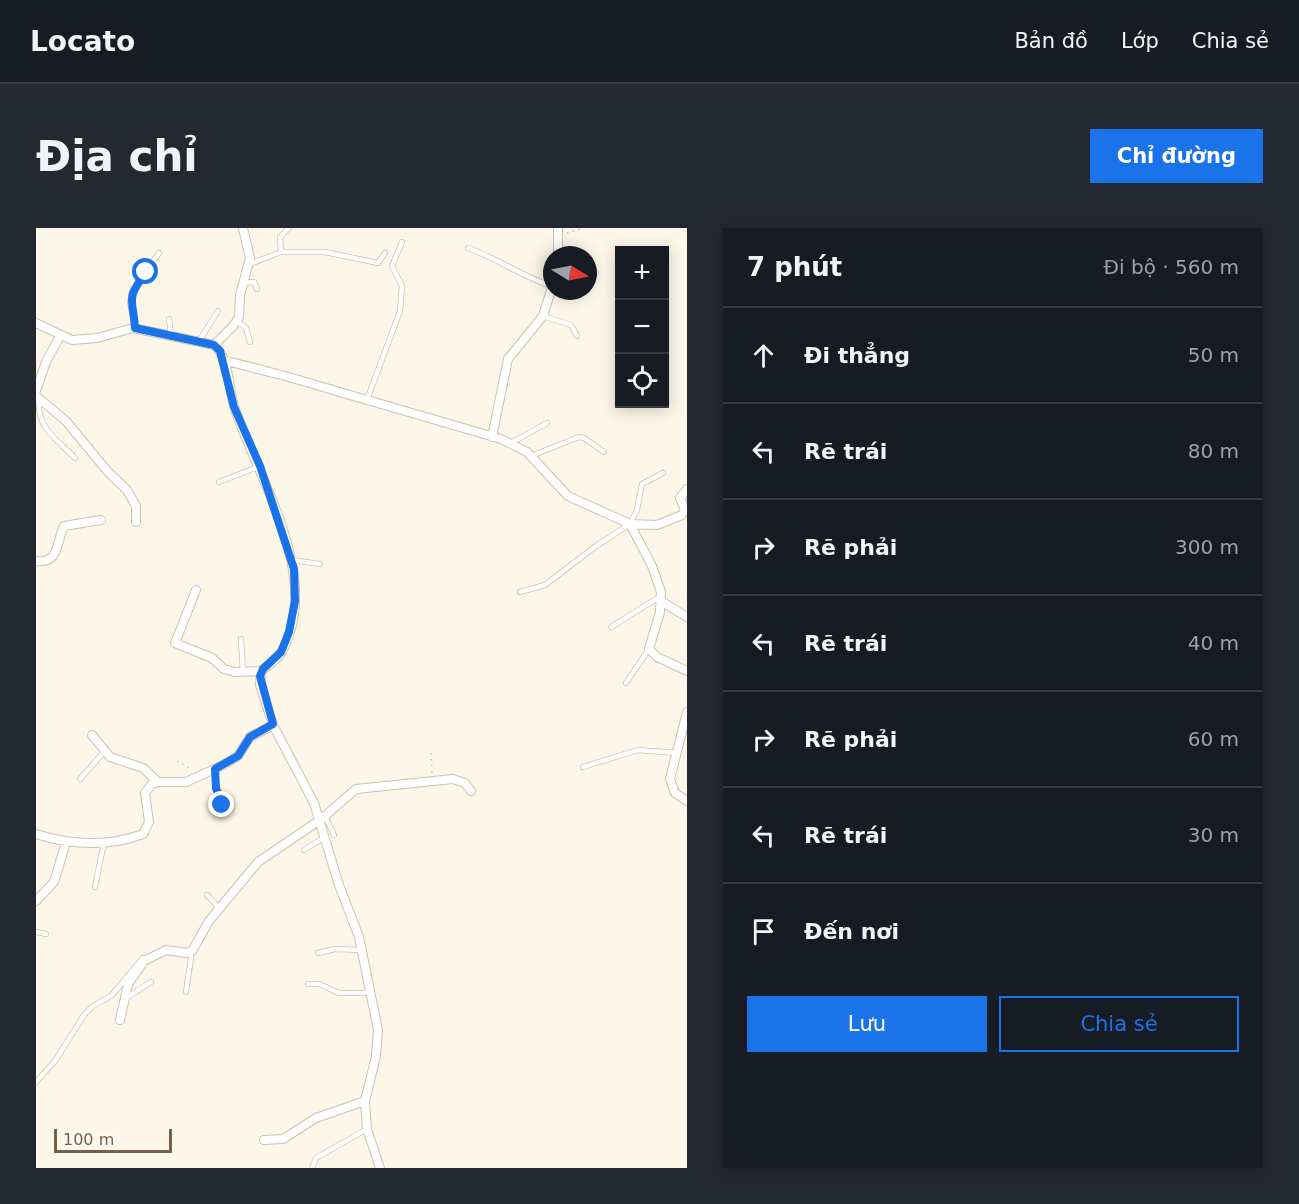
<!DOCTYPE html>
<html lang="vi">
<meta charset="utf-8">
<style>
:root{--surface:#171b24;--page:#242831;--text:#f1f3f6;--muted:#9ea1a6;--line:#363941;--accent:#1a73e8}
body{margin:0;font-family:"DejaVu Sans",sans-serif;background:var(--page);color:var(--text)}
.controls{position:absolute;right:18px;top:18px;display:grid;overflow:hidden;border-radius:0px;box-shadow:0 3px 15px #0003}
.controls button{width:54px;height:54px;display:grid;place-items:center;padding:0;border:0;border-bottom:2px solid var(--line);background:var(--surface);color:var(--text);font:30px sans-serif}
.compass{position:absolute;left:507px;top:18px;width:54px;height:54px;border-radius:50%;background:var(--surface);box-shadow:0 3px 15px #0003;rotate:100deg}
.scale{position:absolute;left:18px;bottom:15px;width:118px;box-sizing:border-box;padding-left:6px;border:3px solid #785f4c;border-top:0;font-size:16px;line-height:21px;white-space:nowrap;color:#785f4c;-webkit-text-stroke:4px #fffaf1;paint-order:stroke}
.stop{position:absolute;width:18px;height:18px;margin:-14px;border:4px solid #1a73e8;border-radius:50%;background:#fff}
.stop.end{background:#1a73e8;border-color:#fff;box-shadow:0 2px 6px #0008}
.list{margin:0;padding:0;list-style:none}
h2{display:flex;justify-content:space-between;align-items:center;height:78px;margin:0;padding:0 24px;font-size:26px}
h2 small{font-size:20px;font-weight:400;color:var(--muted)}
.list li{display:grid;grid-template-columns:39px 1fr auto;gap:18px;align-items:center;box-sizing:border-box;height:96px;padding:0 24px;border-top:2px solid var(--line)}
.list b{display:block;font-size:22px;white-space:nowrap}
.list em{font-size:20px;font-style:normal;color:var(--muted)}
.actions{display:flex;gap:12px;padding:18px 24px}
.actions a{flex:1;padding:14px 0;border:2px solid var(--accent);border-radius:0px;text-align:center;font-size:21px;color:var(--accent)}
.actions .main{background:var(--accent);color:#fff}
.icon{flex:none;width:33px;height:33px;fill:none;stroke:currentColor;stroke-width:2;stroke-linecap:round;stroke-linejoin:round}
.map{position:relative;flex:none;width:651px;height:940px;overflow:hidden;border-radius:0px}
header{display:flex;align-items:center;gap:36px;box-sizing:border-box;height:84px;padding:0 30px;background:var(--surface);border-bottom:2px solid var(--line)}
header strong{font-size:28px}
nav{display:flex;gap:33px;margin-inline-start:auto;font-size:21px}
.intro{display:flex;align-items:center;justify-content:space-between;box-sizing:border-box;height:144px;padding:0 36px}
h1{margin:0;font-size:42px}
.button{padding:15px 27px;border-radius:0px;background:var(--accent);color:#fff;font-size:21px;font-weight:700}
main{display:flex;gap:36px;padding:0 36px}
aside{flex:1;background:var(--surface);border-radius:0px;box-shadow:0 3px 15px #0003}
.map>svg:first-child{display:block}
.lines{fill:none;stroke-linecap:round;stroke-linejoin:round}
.service-casing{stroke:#cfc0ae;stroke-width:6}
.minor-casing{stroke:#cfc0ae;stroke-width:10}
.path{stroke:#d8bca3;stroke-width:1.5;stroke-dasharray:1.5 4.5;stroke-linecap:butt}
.service{stroke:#fff;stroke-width:4.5}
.minor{stroke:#fff;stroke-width:8}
.route{stroke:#1a73e8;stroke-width:8}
</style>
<header>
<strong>Locato</strong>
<nav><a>Bản đồ</a><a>Lớp</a><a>Chia sẻ</a></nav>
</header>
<div class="intro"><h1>Địa chỉ</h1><a class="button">Chỉ đường</a></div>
<main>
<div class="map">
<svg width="651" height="940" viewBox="0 0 651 940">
<rect width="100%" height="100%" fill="#fdf7ea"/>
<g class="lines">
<defs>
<path id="service" d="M 432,20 C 461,30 486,49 516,58
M 245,24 L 289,24 L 342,35 L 349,25
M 214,36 L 245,24 L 244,9 L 253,0
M 552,36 L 560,45
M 207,55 L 218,54 L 221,61
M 507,88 L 535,97 L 541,108
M 133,91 L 135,107
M 201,93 L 210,100 L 214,114
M 99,100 L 94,74 L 96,63 L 123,25
M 163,113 L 182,83
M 3,171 C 0,200 21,211 39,230
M 331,172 L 364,83 L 366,58 L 356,38 L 366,14
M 475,215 L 511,195
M 495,228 L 543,209 L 548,210 L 568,224
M 183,254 L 224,238
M 256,332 L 284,336
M 484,364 L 509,357 L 560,318 L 594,296 L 601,282 L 606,256 L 627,245
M 575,399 L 625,368
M 205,411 L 207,444
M 590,455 L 613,421
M 547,539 L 602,522 L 641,525
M 179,541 L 179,560 L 186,577
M 44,551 L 68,524
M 289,588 L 298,607
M 268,622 L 289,609
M 59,659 L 68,614
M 171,667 L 183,680
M 0,704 L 10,706
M 282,725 L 299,721 L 326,722
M 272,756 L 283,756 L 303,765 L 333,765
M 150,764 L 156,723
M 90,770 L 115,754
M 0,854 L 19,833 L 48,787 L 57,778 L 75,768 L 107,730
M 276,940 L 280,930 L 331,901"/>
<path id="minor" d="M 522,0 L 522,27
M 0,95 L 36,112 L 61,110 L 97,100 L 178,117 C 194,130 192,162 199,181 C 222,251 288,350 245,425 C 240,433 232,437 225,443 L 224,457 L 237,497 L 278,575 L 303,657 L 323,709 L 342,802 L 340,828 L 329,873 L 331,901 L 344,940
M 178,117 L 198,97 L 203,89 L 204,67 L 214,30 L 207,0
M 187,132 L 249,148 L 465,211 L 491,224 L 532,268 L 594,296 L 616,338 L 625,364 L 624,384 L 613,421 L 621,429 L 651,443
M 0,163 L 10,134 L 24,108
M 0,168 L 30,193 L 72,244 L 91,262 L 100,278 L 100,294
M 456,209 L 472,131 L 507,88 L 516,59
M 594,296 L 621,297 L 646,287 L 649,282 L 644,270 L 651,261
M 0,333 C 24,336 20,314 28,298 L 65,292
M 160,362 L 139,415 L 176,430 L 188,441 L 199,444 L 225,443
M 625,373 L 651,389
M 651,484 L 634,551 L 639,565 L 651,573
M 56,507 L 74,529 L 107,540 L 122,554
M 0,606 C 34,617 73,619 107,606 L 113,594 L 109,565 L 116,556 L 122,554 L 150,554 L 187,537 L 202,528 L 214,509 L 237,497
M 0,673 L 18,654 L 30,614
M 84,792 L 92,756 L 108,733 L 130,722 L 150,725 L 156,723 L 173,693 L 222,634 L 284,592 L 320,561 L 417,551 L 429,555 L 435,563
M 228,912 L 247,911 L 280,890 L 329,873"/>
</defs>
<!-- service casing -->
<use href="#service" class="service-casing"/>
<!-- minor casing -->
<use href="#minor" class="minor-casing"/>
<!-- path -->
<path class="path" d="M 531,5 L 548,0
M 395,525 L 396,545
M 141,533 L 155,541"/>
<!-- service -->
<use href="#service" class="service"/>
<!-- minor -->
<use href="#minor" class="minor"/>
</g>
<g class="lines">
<!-- route -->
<path class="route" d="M 110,44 C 89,73 97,69 99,100 L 178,117 L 184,123 L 198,179 L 224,238 L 258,341 L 259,373 L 253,404 L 245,424 L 227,441 L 224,448 L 237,496 L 214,509 L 202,528 L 179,541 L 180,560 L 186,577"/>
</g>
</svg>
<div class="controls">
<button>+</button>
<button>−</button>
<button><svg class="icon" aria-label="locate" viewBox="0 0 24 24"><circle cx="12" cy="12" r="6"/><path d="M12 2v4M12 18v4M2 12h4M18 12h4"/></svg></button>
</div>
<svg class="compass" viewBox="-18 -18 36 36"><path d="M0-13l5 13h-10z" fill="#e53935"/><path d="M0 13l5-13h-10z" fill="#9ea1a6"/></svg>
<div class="scale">100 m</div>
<div class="stop" style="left:110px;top:44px"></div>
<div class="stop end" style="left:186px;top:577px"></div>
</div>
<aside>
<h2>7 phút<small>Đi bộ · 560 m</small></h2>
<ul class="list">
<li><svg class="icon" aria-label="ahead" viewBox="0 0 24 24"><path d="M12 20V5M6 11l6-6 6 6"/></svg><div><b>Đi thẳng</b></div><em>50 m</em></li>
<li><svg class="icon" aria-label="left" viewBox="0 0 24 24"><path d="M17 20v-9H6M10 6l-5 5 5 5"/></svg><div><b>Rẽ trái</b></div><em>80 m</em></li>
<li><svg class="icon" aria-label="right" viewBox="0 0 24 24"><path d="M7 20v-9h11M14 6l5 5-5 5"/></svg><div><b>Rẽ phải</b></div><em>300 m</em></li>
<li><svg class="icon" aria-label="left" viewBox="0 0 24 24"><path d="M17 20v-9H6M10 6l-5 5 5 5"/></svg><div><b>Rẽ trái</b></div><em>40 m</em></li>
<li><svg class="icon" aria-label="right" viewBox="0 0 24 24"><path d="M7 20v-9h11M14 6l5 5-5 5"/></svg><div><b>Rẽ phải</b></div><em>60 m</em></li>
<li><svg class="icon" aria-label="left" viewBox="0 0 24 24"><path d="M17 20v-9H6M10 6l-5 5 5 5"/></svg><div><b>Rẽ trái</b></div><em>30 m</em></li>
<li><svg class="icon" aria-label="arrive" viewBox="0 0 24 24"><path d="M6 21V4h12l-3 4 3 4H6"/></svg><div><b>Đến nơi</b></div></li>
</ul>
<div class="actions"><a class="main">Lưu</a><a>Chia sẻ</a></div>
</aside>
</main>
